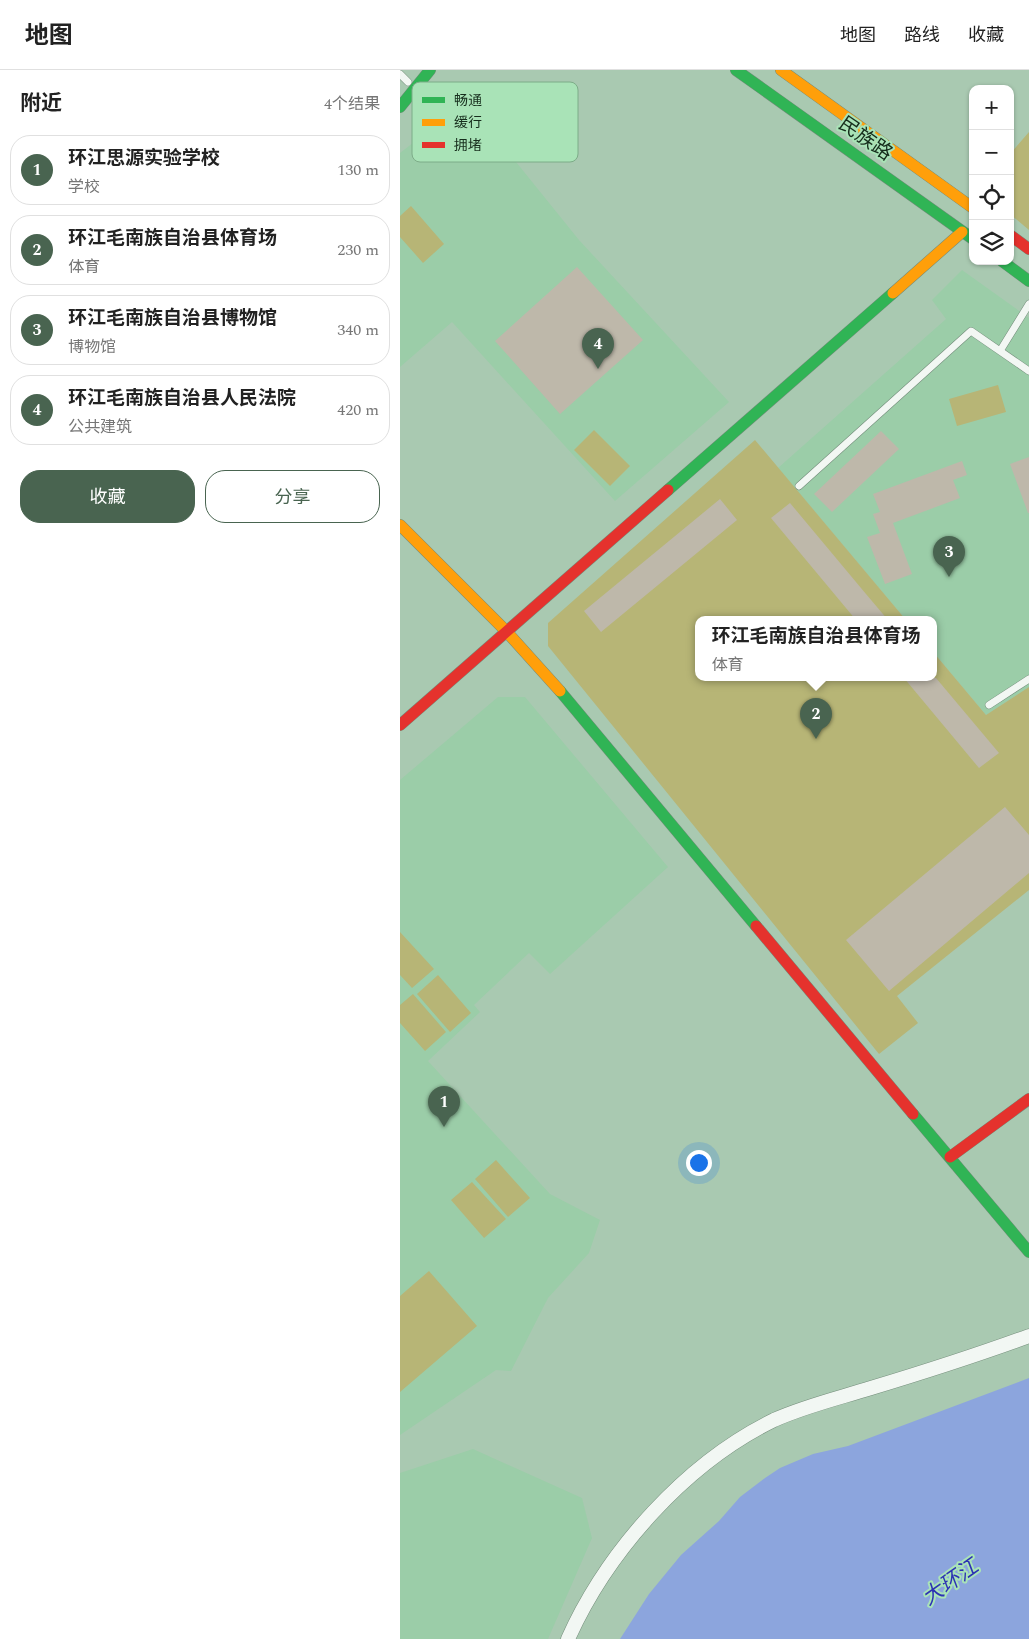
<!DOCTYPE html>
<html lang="zh">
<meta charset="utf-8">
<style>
:root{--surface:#fff;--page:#f6f6f6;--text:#222;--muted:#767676;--line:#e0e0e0;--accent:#496450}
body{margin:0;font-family:Spectral,"Noto Sans SC",serif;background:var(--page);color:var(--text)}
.controls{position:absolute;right:15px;top:15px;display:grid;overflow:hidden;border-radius:10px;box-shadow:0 1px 4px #0004}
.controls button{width:45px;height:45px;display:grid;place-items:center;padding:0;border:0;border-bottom:1px solid var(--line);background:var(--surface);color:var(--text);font:25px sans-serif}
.you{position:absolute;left:298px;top:1092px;width:18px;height:18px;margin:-12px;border:4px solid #fff;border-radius:50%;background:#1a73e8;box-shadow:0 0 0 8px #1a73e833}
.badge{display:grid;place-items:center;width:32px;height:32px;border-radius:50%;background:var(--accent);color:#fff;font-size:16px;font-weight:700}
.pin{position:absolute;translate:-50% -41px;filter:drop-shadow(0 1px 2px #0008)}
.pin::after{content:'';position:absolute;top:26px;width:18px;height:15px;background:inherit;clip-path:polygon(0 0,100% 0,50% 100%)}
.popup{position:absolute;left:295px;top:546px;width:242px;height:65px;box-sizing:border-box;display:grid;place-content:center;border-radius:10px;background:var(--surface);filter:drop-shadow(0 1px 4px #0005);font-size:16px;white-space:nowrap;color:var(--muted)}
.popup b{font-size:19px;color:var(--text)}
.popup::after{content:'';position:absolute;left:50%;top:100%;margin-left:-10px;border:10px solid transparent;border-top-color:var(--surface)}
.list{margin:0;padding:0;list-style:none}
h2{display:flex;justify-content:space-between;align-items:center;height:65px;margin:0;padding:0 20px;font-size:21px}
h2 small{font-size:16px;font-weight:400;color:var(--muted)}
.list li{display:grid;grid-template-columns:32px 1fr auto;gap:15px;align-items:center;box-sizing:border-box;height:70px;margin:0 10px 10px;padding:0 10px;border:1px solid var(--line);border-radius:20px}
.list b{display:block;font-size:19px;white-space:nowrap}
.list p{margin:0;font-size:16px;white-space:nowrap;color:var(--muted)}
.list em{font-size:16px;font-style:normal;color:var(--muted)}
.actions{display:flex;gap:10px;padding:15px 20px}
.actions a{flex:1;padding:11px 0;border:1px solid var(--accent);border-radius:20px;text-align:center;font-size:18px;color:var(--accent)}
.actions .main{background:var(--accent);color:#fff}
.icon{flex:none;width:28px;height:28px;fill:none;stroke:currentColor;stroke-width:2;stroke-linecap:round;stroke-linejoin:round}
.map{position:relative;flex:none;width:629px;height:1569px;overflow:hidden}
header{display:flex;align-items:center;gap:30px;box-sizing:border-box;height:70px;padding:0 25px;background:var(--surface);border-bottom:1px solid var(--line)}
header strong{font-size:24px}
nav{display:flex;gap:28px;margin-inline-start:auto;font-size:18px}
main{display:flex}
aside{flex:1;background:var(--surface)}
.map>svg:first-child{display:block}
.built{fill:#9bcda8}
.green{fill:#b7b576}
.water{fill:#8ca5dd}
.building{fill:#beb8aa}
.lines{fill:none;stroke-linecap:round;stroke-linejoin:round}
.lane-casing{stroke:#738c7a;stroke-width:8}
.street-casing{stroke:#738c7a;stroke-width:15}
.fast-casing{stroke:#738c7a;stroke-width:12}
.slow-casing{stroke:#738c7a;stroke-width:12}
.jam-casing{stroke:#738c7a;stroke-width:12}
.lane{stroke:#f2f7f3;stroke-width:7}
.street{stroke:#f2f7f3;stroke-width:14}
.fast{stroke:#30b455;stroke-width:11}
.slow{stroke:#ff9f0a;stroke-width:11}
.jam{stroke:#e5322d;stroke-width:11}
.labels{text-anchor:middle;stroke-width:4;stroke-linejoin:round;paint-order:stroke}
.street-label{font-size:20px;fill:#162d1c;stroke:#a9e3b7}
.water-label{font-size:21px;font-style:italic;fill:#2d32b4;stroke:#a9e3b7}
.key{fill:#a9e3b7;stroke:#7dac88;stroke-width:1}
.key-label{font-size:14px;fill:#162d1c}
</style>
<header>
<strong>地图</strong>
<nav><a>地图</a><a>路线</a><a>收藏</a></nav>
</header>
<main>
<aside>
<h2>附近<small>4个结果</small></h2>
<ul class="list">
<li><span class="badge">1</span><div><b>环江思源实验学校</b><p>学校</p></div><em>130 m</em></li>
<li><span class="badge">2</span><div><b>环江毛南族自治县体育场</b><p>体育</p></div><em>230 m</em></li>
<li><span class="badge">3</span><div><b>环江毛南族自治县博物馆</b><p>博物馆</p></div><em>340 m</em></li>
<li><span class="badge">4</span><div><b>环江毛南族自治县人民法院</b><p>公共建筑</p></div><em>420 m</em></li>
</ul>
<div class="actions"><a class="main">收藏</a><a>分享</a></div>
</aside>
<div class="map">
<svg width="629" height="1569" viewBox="0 0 629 1569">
<rect width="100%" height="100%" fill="#a9c9b1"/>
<!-- built -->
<path class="built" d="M 67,31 L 179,170 L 329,332 L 215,431 L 52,252 L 0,297 L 0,83 Z
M 562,200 L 629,248 L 629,617 L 586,645 L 534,583 L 534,550 L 506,550 L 378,398 L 546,249 L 532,230 Z
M 98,627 L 125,627 L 268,797 L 150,904 L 129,883 L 74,935 L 80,942 L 28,991 L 150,1124 L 200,1150 L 189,1183 L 148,1228 L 111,1301 L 96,1300 L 0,1365 L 0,710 Z
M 73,1379 L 182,1428 L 192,1468 L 148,1569 L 0,1569 L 0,1403 Z"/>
<!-- green -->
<path class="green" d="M 629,62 L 629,160 L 610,144 L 610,84 Z
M 11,136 L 44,174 L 23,193 L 0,167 L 0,146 Z
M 598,315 L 606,342 L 557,356 L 549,329 Z
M 194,360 L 230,396 L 210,416 L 174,380 Z
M 355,370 L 506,550 L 298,550 L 298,608 L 534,608 L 534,583 L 586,645 L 629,617 L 629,820 L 497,926 L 518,953 L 479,984 L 148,576 L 148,553 Z
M 0,862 L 34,899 L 12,918 L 0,905 Z
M 38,905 L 71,943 L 50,962 L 17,924 Z
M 13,924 L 46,962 L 25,981 L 0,953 L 0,935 Z
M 96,1090 L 130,1128 L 108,1147 L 75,1109 Z
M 72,1112 L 106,1149 L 84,1168 L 51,1130 Z
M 29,1201 L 77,1256 L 0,1322 L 0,1226 Z"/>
<!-- water -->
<path class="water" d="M 629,1308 L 629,1569 L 220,1569 L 249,1524 L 281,1485 L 319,1451 L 340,1427 L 365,1408 L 380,1398 L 413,1384 L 448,1376 Z"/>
<!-- building -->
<path class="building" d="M 177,197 L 243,270 L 160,344 L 95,271 Z
M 481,361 L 499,379 L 432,442 L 414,424 Z
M 629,387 L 629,443 L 628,443 L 610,394 Z
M 562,391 L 567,405 L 553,410 L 560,428 L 493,453 L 512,504 L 485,514 L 467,467 L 480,463 L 473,444 L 480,442 L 473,424 Z
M 320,429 L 337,450 L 201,562 L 184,541 Z
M 390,433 L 466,524 L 488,550 L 456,550 L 371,448 Z
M 504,608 L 536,608 L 599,683 L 579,698 Z
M 605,737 L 629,765 L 629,803 L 489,921 L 446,870 Z"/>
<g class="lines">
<defs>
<path id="lane" d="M 0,4 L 8,12
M 600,281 L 629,234
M 399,416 L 571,261 L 629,301
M 589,635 L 629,609"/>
<path id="street" d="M 168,1569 C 208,1480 286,1393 374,1350 C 405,1336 439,1328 471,1318 C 524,1302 577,1285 629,1266"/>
<path id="fast" d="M 336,0 L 573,169
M 0,37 L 30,0
M 602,191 L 629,211
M 268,420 L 493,223
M 160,621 L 356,856
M 513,1044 L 629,1182"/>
<path id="slow" d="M 381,0 L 573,138
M 493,223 L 562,162
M 0,455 L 106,561 L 160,621"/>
<path id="jam" d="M 610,165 L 629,179
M 0,655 L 268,420
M 356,856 L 513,1044
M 550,1087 L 629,1029"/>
</defs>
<!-- lane casing -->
<use href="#lane" class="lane-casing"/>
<!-- street casing -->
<use href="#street" class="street-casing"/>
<!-- fast casing -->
<use href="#fast" class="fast-casing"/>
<!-- slow casing -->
<use href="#slow" class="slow-casing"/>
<!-- jam casing -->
<use href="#jam" class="jam-casing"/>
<!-- lane -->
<use href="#lane" class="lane"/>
<!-- street -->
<use href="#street" class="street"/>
<!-- fast -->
<use href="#fast" class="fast"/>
<!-- slow -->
<use href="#slow" class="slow"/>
<!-- jam -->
<use href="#jam" class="jam"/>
</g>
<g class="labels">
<!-- street labels -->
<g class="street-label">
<text transform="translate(466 68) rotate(35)" y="7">民族路</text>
</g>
<!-- water labels -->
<g class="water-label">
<text transform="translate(550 1512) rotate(-35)" y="7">大环江</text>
</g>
</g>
<!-- legend -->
<rect x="12" y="12" width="166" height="80" rx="8" class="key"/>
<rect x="22" y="27" width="23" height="6" fill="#30b455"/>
<rect x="22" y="49" width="23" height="7" fill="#ff9f0a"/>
<rect x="22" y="72" width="23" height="6" fill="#e5322d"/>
<g class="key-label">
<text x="54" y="35">畅通</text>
<text x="54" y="57">缓行</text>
<text x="54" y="80">拥堵</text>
</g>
</svg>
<div class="controls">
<button>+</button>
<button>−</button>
<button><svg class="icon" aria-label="locate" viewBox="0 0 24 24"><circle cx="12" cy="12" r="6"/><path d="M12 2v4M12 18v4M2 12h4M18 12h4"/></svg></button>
<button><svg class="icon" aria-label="layers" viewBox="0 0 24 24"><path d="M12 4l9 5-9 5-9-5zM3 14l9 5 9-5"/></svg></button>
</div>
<div class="you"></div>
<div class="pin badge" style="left:44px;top:1057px">1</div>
<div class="pin badge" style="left:416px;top:669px">2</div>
<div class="popup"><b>环江毛南族自治县体育场</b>体育</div>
<div class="pin badge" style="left:549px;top:507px">3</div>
<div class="pin badge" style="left:198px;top:299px">4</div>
</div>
</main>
